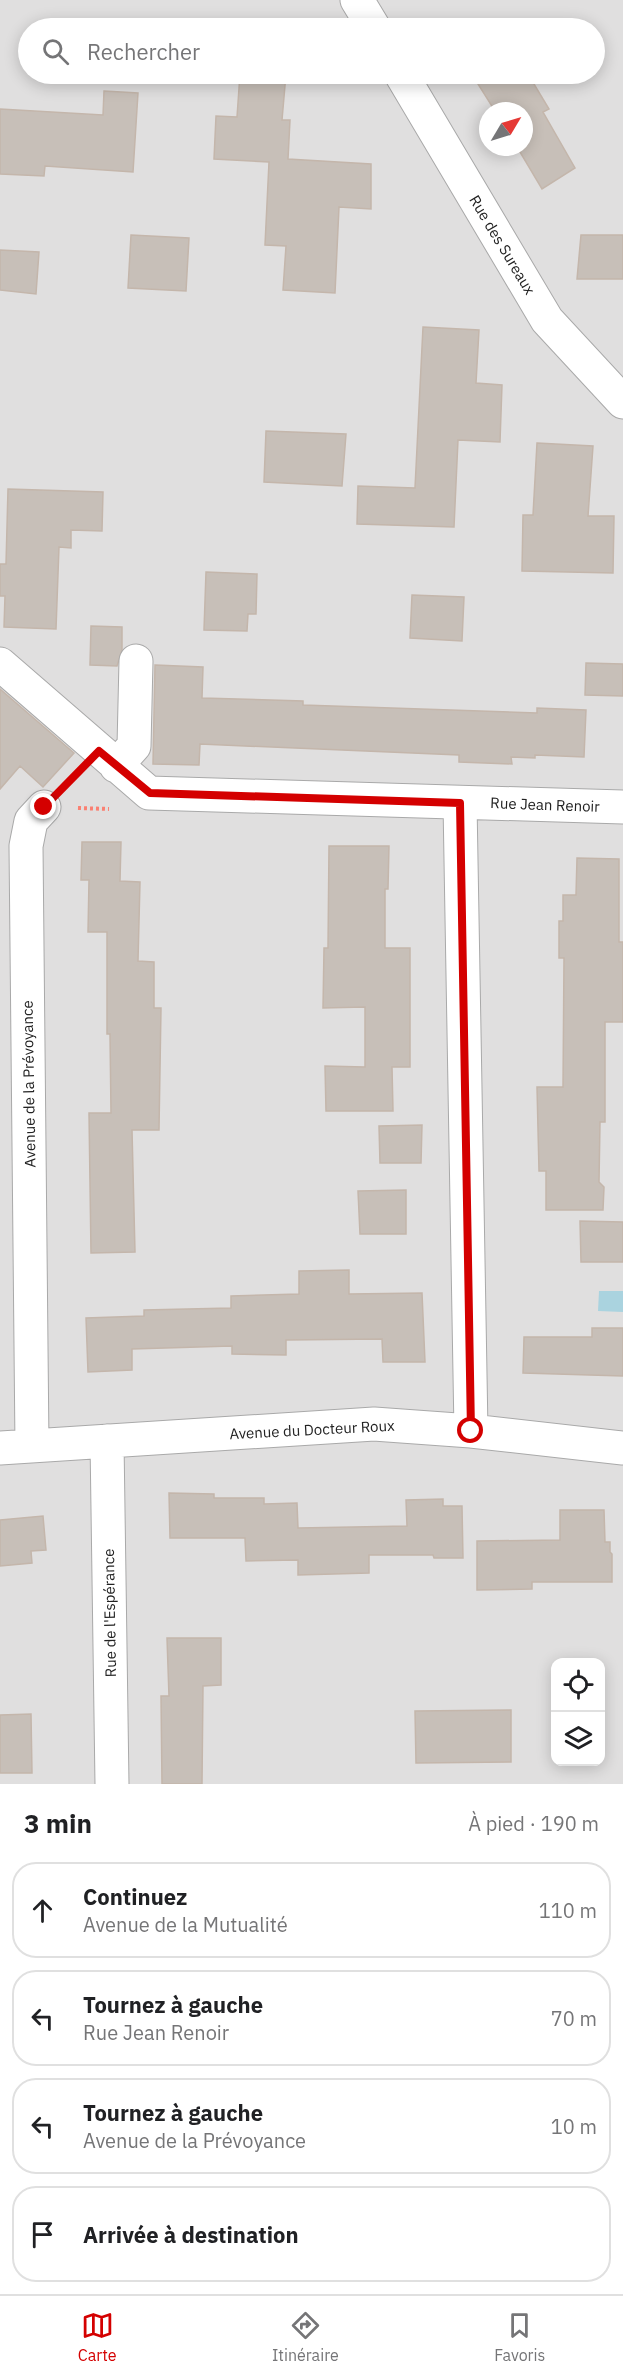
<!DOCTYPE html>
<html lang="fr">
<meta charset="utf-8">
<style>
:root{--surface:#fff;--page:#f2f2f2;--text:#202124;--muted:#757577;--line:#e0e0e0;--accent:#d40000}
body{margin:0;font-family:"IBM Plex Sans",sans-serif;background:var(--page);color:var(--text)}
.controls{position:absolute;right:18px;bottom:18px;display:grid;overflow:hidden;border-radius:12px;box-shadow:0 3px 15px #0003}
.controls button{width:54px;height:54px;display:grid;place-items:center;padding:0;border:0;border-bottom:2px solid var(--line);background:var(--surface);color:var(--text);font:30px sans-serif}
.compass{position:absolute;left:479px;top:102px;width:54px;height:54px;border-radius:50%;background:var(--surface);box-shadow:0 3px 15px #0003;rotate:52deg}
.stop{position:absolute;width:18px;height:18px;margin:-14px;border:4px solid #d40000;border-radius:50%;background:#fff}
.stop.end{background:#d40000;border-color:#fff;box-shadow:0 2px 6px #0008}
.list{margin:0;padding:0;list-style:none}
h2{display:flex;justify-content:space-between;align-items:center;height:78px;margin:0;padding:0 24px;font-size:26px}
h2 small{font-size:20px;font-weight:400;color:var(--muted)}
.list li{display:grid;grid-template-columns:39px 1fr auto;gap:18px;align-items:center;box-sizing:border-box;height:96px;margin:0 12px 12px;padding:0 12px;border:2px solid var(--line);border-radius:24px}
.list b{display:block;font-size:22px;white-space:nowrap}
.list p{margin:0;font-size:20px;white-space:nowrap;color:var(--muted)}
.list em{font-size:20px;font-style:normal;color:var(--muted)}
.icon{flex:none;width:33px;height:33px;fill:none;stroke:currentColor;stroke-width:2;stroke-linecap:round;stroke-linejoin:round}
.map{position:relative;flex:none;width:623px;height:1784px;overflow:hidden}
.search{position:absolute;background:var(--surface);box-shadow:0 3px 15px #0003;left:18px;right:18px;top:18px;height:66px;display:flex;align-items:center;gap:15px;box-sizing:border-box;padding:0 21px;border-radius:33px;color:var(--muted);font-size:22px}
.sheet{height:510px;background:var(--surface)}
nav{display:flex;justify-content:space-around;align-items:center;box-sizing:border-box;height:84px;border-top:2px solid var(--line);background:var(--surface);font-size:16px;color:var(--muted)}
nav a{display:grid;justify-items:center;gap:3px}
nav .on{color:var(--accent)}
.map>svg:first-child{display:block}
.residential{fill:#e0dfdf;fill-rule:evenodd}
.water{fill:#aad3df}
.building{fill:#c7bfb8;stroke:#c4b6ab;stroke-width:1.5}
.lines{fill:none;stroke-linecap:round;stroke-linejoin:round}
.minor-casing{stroke:#a9a9a9;stroke-width:35}
.path{stroke:#fa8072;stroke-width:4;stroke-dasharray:3 3;stroke-linecap:butt}
.minor{stroke:#fff;stroke-width:33}
.route{stroke:#d40000;stroke-width:8}
.labels{text-anchor:middle;stroke-width:5;stroke-linejoin:round;paint-order:stroke}
.street-label{font-size:15px;fill:#222;stroke:#fff}
</style>
<div class="map">
<svg width="623" height="1784" viewBox="0 0 623 1784">
<rect width="100%" height="100%" fill="#f2efe9"/>
<!-- residential -->
<path class="residential" d="M 0,0 L 623,0 L 623,1784 L 0,1784 ZM 28,28 L 594,28 L 594,74 L 28,74 ZM 488,111 L 524,111 L 524,147 L 488,147 ZM 556,1662 L 600,1662 L 600,1762 L 556,1762 Z"/>
<!-- water -->
<path class="water" d="M 599,1291 L 623,1291 L 623,1312 L 598,1311 Z"/>
<!-- building -->
<path class="building" d="M 240,74 L 286,74 L 282,120 L 290,120 L 288,159 L 371,164 L 371,209 L 339,207 L 335,293 L 283,290 L 286,246 L 265,245 L 269,162 L 214,159 L 216,116 L 237,117 Z
M 496,74 L 528,74 L 549,109 L 543,112 L 575,168 L 542,189 L 517,147 L 524,147 L 524,111 L 495,111 L 478,84 Z
M 104,91 L 138,93 L 133,172 L 45,166 L 44,176 L 0,174 L 0,109 L 103,115 Z
M 131,235 L 189,238 L 186,291 L 128,288 Z
M 581,235 L 623,235 L 623,279 L 577,279 Z
M 0,250 L 39,252 L 36,294 L 0,290 Z
M 423,327 L 479,330 L 476,383 L 502,385 L 500,442 L 458,440 L 454,527 L 357,524 L 358,486 L 415,488 Z
M 266,431 L 346,434 L 342,486 L 264,482 Z
M 537,443 L 593,446 L 588,516 L 614,516 L 613,573 L 522,571 L 523,515 L 533,515 Z
M 8,489 L 103,492 L 102,531 L 71,530 L 71,548 L 59,547 L 56,629 L 4,627 L 5,596 L 0,596 L 0,564 L 6,564 Z
M 206,572 L 257,574 L 256,614 L 248,614 L 247,631 L 204,630 Z
M 412,595 L 464,597 L 462,641 L 410,638 Z
M 91,626 L 122,627 L 122,650 L 117,666 L 90,665 Z
M 586,663 L 623,664 L 623,696 L 585,695 Z
M 155,665 L 203,667 L 202,698 L 303,701 L 303,705 L 537,713 L 537,708 L 586,710 L 584,757 L 535,755 L 535,758 L 511,757 L 512,764 L 459,762 L 459,755 L 200,744 L 199,765 L 153,764 Z
M 0,689 L 74,753 L 43,787 L 20,766 L 0,789 Z
M 82,842 L 121,842 L 120,881 L 140,882 L 138,961 L 154,962 L 154,1008 L 161,1008 L 159,1130 L 132,1130 L 135,1252 L 91,1253 L 89,1113 L 111,1113 L 110,1034 L 107,1034 L 107,932 L 88,932 L 89,880 L 81,880 Z
M 329,846 L 389,846 L 388,889 L 385,889 L 385,948 L 410,948 L 410,1067 L 392,1067 L 393,1111 L 326,1111 L 325,1066 L 365,1067 L 365,1007 L 323,1008 L 324,948 L 328,948 Z
M 577,858 L 619,859 L 619,942 L 623,942 L 623,1022 L 605,1022 L 605,1122 L 600,1122 L 599,1182 L 604,1187 L 603,1210 L 546,1210 L 546,1171 L 539,1171 L 537,1087 L 563,1087 L 564,958 L 559,958 L 559,921 L 563,921 L 563,895 L 576,895 Z
M 422,1125 L 421,1163 L 380,1163 L 379,1126 Z
M 406,1190 L 406,1234 L 360,1234 L 358,1191 Z
M 580,1221 L 623,1222 L 623,1262 L 581,1262 Z
M 349,1270 L 349,1294 L 422,1293 L 425,1362 L 383,1362 L 382,1339 L 286,1340 L 286,1355 L 232,1354 L 232,1346 L 132,1349 L 132,1370 L 88,1372 L 86,1318 L 144,1316 L 144,1310 L 231,1308 L 231,1296 L 299,1294 L 299,1271 Z
M 592,1328 L 623,1328 L 623,1376 L 523,1373 L 524,1337 L 592,1337 Z
M 169,1493 L 214,1494 L 214,1498 L 264,1498 L 264,1504 L 297,1503 L 298,1528 L 407,1526 L 406,1500 L 443,1499 L 443,1506 L 462,1506 L 463,1558 L 434,1558 L 433,1555 L 369,1555 L 369,1573 L 298,1575 L 298,1560 L 246,1561 L 245,1538 L 170,1538 Z
M 560,1510 L 604,1510 L 605,1542 L 610,1542 L 610,1552 L 612,1554 L 612,1582 L 532,1582 L 532,1589 L 477,1590 L 477,1541 L 560,1540 Z
M 43,1516 L 46,1550 L 31,1551 L 32,1563 L 0,1566 L 0,1520 Z
M 167,1638 L 221,1638 L 221,1685 L 203,1686 L 202,1784 L 162,1784 L 161,1696 L 169,1696 Z
M 511,1710 L 511,1762 L 416,1763 L 415,1711 Z
M 31,1714 L 32,1773 L 0,1773 L 0,1715 Z"/>
<g class="lines">
<defs>
<path id="minor" d="M 357,0 L 374,28
M 401,74 L 547,320 L 623,402
M 0,664 L 149,793 L 623,807
M 116,766 L 134,746 L 136,661
M 460,803 L 471,1431
M 107,1441 L 112,1784
M 32,1446 L 26,846 L 31,821 L 44,807
M 0,1448 L 374,1424 L 471,1431 L 623,1448"/>
</defs>
<!-- minor casing -->
<use href="#minor" class="minor-casing"/>
<!-- path -->
<path class="path" d="M 78,808 L 109,809"/>
<!-- minor -->
<use href="#minor" class="minor"/>
</g>
<g class="lines">
<!-- route -->
<path class="route" d="M 44,807 L 99,751 L 150,793 L 460,803 L 471,1431"/>
</g>
<g class="labels">
<!-- street labels -->
<g class="street-label">
<text transform="translate(502 245) rotate(59)" y="5">Rue des Sureaux</text>
<text transform="translate(545 805) rotate(2)" y="5">Rue Jean Renoir</text>
<text transform="translate(29 1084) rotate(-91)" y="5">Avenue de la Prévoyance</text>
<text transform="translate(312 1430) rotate(-3)" y="5">Avenue du Docteur Roux</text>
<text transform="translate(110 1613) rotate(-91)" y="5">Rue de l'Espérance</text>
</g>
</g>
</svg>
<div class="controls">
<button><svg class="icon" aria-label="locate" viewBox="0 0 24 24"><circle cx="12" cy="12" r="6"/><path d="M12 2v4M12 18v4M2 12h4M18 12h4"/></svg></button>
<button><svg class="icon" aria-label="layers" viewBox="0 0 24 24"><path d="M12 4l9 5-9 5-9-5zM3 14l9 5 9-5"/></svg></button>
</div>
<svg class="compass" viewBox="-18 -18 36 36"><path d="M0-13l5 13h-10z" fill="#e53935"/><path d="M0 13l5-13h-10z" fill="#757577"/></svg>
<div class="stop" style="left:471px;top:1431px"></div>
<div class="stop end" style="left:44px;top:807px"></div>
<div class="search"><svg class="icon" aria-label="search" viewBox="0 0 24 24"><circle cx="10" cy="10" r="6"/><path d="M15 15l6 6"/></svg>Rechercher</div>
</div>
<section class="sheet">
<h2>3 min<small>À pied · 190 m</small></h2>
<ul class="list">
<li><svg class="icon" aria-label="ahead" viewBox="0 0 24 24"><path d="M12 20V5M6 11l6-6 6 6"/></svg><div><b>Continuez</b><p>Avenue de la Mutualité</p></div><em>110 m</em></li>
<li><svg class="icon" aria-label="left" viewBox="0 0 24 24"><path d="M17 20v-9H6M10 6l-5 5 5 5"/></svg><div><b>Tournez à gauche</b><p>Rue Jean Renoir</p></div><em>70 m</em></li>
<li><svg class="icon" aria-label="left" viewBox="0 0 24 24"><path d="M17 20v-9H6M10 6l-5 5 5 5"/></svg><div><b>Tournez à gauche</b><p>Avenue de la Prévoyance</p></div><em>10 m</em></li>
<li><svg class="icon" aria-label="arrive" viewBox="0 0 24 24"><path d="M6 21V4h12l-3 4 3 4H6"/></svg><div><b>Arrivée à destination</b></div></li>
</ul>
</section>
<nav>
<a class="on"><svg class="icon" aria-label="map" viewBox="0 0 24 24"><path d="M3 6l6-2 6 2 6-2v14l-6 2-6-2-6 2zM9 4v14M15 6v14"/></svg>Carte</a>
<a><svg class="icon" aria-label="directions" viewBox="0 0 24 24"><path d="M12 3l9 9-9 9-9-9zM9 14v-3h6M13 9l2 2-2 2"/></svg>Itinéraire</a>
<a><svg class="icon" aria-label="saved" viewBox="0 0 24 24"><path d="M7 4h10v16l-5-4-5 4z"/></svg>Favoris</a>
</nav>
